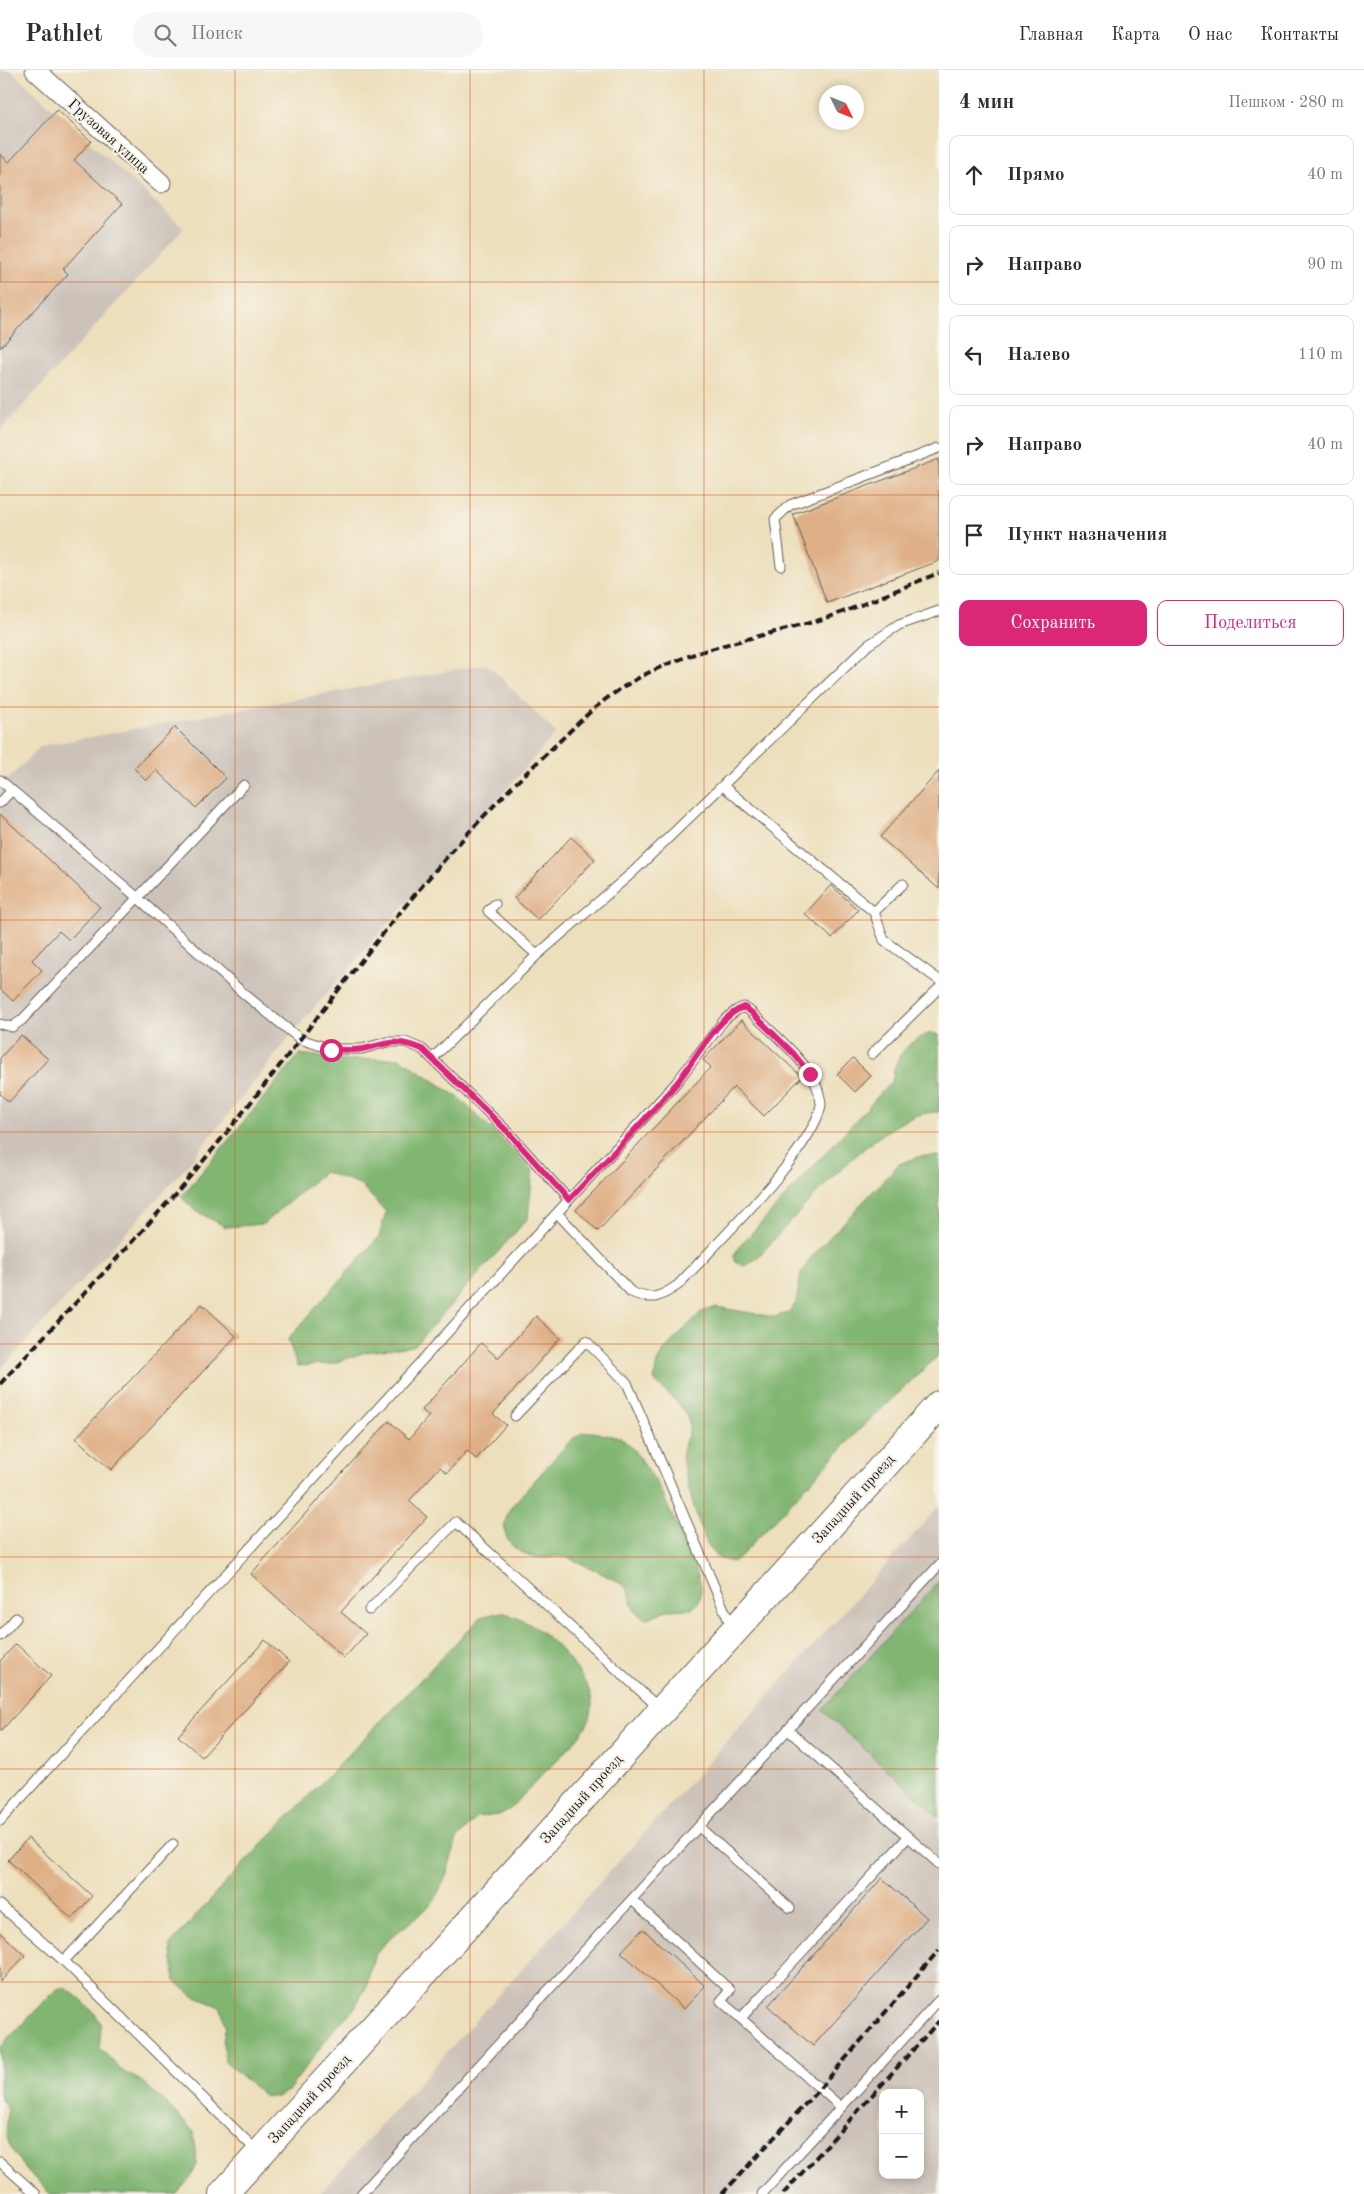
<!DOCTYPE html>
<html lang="ru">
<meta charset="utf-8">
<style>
:root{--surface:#fff;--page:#f7f7f7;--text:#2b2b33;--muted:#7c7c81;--line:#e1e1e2;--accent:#db2777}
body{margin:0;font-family:"Old Standard TT",serif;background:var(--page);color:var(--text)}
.controls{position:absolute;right:15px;bottom:15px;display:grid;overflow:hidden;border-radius:10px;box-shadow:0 2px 8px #0003}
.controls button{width:45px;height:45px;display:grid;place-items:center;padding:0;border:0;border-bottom:1px solid var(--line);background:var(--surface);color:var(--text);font:25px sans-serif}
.compass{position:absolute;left:819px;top:15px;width:45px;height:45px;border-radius:50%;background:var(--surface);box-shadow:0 2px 8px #0003;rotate:133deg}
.stop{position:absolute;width:15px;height:15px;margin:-11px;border:4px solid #db2777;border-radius:50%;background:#fff}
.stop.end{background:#db2777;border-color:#fff;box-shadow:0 1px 5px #0008}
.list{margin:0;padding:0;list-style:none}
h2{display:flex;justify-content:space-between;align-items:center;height:65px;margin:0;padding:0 20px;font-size:21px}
h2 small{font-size:16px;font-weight:400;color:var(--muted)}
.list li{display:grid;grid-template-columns:32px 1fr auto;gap:15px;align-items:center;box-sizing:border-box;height:80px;margin:0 10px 10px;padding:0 10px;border:1px solid var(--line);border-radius:10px}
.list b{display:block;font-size:19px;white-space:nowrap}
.list em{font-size:16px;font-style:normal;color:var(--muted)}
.actions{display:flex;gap:10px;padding:15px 20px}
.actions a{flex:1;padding:11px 0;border:1px solid var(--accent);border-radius:10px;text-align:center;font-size:18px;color:var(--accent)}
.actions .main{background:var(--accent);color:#fff}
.icon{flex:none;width:28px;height:28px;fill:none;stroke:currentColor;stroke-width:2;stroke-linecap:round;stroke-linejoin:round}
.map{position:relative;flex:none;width:939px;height:2124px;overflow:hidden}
header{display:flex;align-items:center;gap:30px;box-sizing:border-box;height:70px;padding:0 25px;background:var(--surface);border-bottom:1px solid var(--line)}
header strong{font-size:24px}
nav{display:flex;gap:28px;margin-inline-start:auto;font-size:18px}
.search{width:350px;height:45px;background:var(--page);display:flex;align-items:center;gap:12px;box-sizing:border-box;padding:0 18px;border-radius:28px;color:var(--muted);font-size:19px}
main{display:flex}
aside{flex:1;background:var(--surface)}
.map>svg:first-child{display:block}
.industrial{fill:#ccc2b9;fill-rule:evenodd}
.forest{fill:#81b672;stroke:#4e6947}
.building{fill:#dfb087}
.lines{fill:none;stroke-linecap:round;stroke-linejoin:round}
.service-casing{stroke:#656054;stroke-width:11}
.minor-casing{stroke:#656054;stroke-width:21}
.primary-casing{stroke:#656054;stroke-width:30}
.service{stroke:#fff;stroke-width:9}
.minor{stroke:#fff;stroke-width:19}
.primary{stroke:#fff;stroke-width:28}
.rail{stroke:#1c1c1c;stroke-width:4;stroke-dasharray:8 4;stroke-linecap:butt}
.route{stroke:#db2777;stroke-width:6}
.grid{fill:none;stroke:#d4530e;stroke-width:1;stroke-opacity:0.55}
.labels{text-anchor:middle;stroke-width:4;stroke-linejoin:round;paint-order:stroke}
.street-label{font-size:15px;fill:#1c1c1c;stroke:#f7f3e8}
</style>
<header>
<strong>Pathlet</strong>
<div class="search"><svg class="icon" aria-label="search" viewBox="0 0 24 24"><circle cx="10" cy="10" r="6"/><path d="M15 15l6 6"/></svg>Поиск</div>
<nav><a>Главная</a><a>Карта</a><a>О нас</a><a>Контакты</a></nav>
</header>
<main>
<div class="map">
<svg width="939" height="2124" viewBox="0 0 939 2124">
<rect width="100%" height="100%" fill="#f7f3e8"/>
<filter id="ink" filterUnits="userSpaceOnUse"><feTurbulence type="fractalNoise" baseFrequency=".02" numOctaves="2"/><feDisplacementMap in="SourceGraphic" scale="10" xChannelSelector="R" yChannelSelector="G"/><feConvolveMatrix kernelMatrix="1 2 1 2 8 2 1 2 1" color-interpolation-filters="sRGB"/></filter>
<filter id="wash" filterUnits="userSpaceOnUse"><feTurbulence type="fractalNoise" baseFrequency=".0096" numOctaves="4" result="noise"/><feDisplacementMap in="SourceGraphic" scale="20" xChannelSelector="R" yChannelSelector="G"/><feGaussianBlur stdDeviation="1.12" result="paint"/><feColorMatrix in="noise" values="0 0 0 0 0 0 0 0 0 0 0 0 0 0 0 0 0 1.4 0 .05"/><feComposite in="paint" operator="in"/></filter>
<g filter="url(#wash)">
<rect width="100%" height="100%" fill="#eddfbc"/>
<!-- industrial -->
<path class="industrial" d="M 0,0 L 10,0 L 184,158 L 0,361 Z
M 487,594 L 556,663 L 306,947 L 186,1097 L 0,1300 L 0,717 L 41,676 Z
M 939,1436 L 939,2124 L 319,2124 L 877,1505 ZM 883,2023 L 920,2023 L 920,2105 L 883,2105 Z"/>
<!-- forest -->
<path class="forest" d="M 932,963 L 939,965 L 939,1042 C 882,1039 794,1150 756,1189 L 744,1196 L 735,1191 L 734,1186 L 738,1178 L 891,1012 C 894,1007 893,1006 894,1001 C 897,982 915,967 932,963 Z
M 300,984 L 347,990 L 400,988 L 458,1027 L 533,1100 L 528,1148 L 414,1276 L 366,1282 L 331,1294 L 297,1296 L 288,1269 L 379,1167 L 386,1142 L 360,1114 L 324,1102 L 263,1154 L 226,1157 L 194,1140 L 181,1127 Z
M 921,1086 L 939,1086 L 939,1285 L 861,1358 L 741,1486 L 732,1492 C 723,1490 715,1487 710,1479 C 701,1464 682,1401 682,1384 C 682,1374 691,1364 689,1354 C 687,1336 665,1323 654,1310 L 657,1292 L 665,1279 L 701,1242 L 716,1237 L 774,1247 L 788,1243 L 796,1233 L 801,1204 L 812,1186 L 899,1094 Z
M 592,1362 L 621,1368 L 633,1379 L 657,1413 L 695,1496 L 701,1516 L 700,1530 L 692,1539 L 667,1540 L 646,1549 C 625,1539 636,1526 624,1516 C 618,1511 573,1489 565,1487 C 555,1485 544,1489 535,1487 C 507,1480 497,1462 511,1437 L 571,1370 L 582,1363 Z
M 939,1511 L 939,1747 L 822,1640 Z
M 501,1542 C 527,1549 550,1566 567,1587 C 605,1633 598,1649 558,1689 C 541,1706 526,1722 510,1739 L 499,1745 L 477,1747 L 457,1769 L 445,1809 L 435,1829 L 424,1841 L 389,1869 L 374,1886 L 366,1918 L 353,1940 L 334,1959 L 288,2021 L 277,2027 L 265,2026 L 225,1992 L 223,1972 L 226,1955 L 220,1937 L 193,1926 L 175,1911 L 170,1875 L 226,1812 L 473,1555 L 481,1547 Z
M 63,1917 C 71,1920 100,1945 101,1955 C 101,1962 99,1970 100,1978 L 121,2000 L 141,2011 L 163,2030 L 194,2062 L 197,2094 L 190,2109 L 176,2124 L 50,2124 C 36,2109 13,2089 7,2067 C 4,2055 13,2039 0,2030 L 0,1977 L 56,1920 Z"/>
<g id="blocks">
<!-- building -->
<path class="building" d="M 57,40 L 91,71 L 74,90 L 122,134 L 63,199 L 68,204 L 0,278 L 0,84 L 9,92 Z
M 939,389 L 939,491 L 827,533 L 793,444 Z
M 175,657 L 226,708 L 196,738 L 156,700 L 146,711 L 134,698 Z
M 939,701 L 939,819 L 880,767 Z
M 0,744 L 100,837 L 69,870 L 59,861 L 32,890 L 42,900 L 13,931 L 0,919 Z
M 571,767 L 595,789 L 538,850 L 514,828 Z
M 831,815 L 858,840 L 832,868 L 805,844 Z
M 741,950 L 802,1007 L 764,1046 L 734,1017 L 598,1161 L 576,1140 L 711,997 L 703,990 Z
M 21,965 L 48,989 L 9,1032 L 0,1024 L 0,988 Z
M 853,988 L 871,1006 L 855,1022 L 837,1004 Z
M 202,1234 L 236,1266 L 111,1400 L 76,1368 Z
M 536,1246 L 560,1268 L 493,1344 L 506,1355 L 476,1389 L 467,1381 L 447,1403 L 440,1397 L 409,1431 L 427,1447 L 341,1542 L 366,1564 L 344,1588 L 251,1504 L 389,1351 L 409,1369 L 429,1346 L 422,1340 L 481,1273 L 498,1288 Z
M 265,1570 L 289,1592 L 202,1687 L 178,1666 Z
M 16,1574 L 51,1606 L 0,1662 L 0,1591 Z
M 28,1768 L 92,1826 L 72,1849 L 8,1790 Z
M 882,1808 L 927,1848 L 813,1976 L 768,1936 Z
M 643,1859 L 705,1916 L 684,1939 L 621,1882 Z
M 0,1862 L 25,1886 L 0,1912 Z"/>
</g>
</g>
<g filter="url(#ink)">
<use href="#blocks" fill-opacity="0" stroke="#656054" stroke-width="1"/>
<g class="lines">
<defs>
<path id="service" d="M 781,496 L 775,449 L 790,435 L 939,378
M 0,710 L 138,828 L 243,923 L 300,969 L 331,979 L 362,979 L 387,972 L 405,972 L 422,979 L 508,1062 L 569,1130
M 723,716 L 874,842 L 884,870 L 939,910
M 0,733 L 12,720
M 495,834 L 488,841 L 537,885
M 874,842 L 903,814
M 0,954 L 12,957 L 22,950 L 244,715
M 872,984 L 939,918
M 432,989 L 537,885 L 633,802 L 868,575 L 899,555 L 939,541
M 515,1346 L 586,1271 L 627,1313 L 732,1558
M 369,1540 L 456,1452 L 659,1638
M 0,1566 L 16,1548
M 788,1660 L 939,1794
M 0,1751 L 676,1013 L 725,949 L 737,940 L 744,937 L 751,942 C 771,962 810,993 818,1020 C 819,1024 821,1030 821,1035 C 813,1081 712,1178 678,1215 C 659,1228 652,1231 631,1222 L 557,1143
M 699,1757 L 790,1838
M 632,1830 L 730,1920 L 721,1931 L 841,2037
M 0,1835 L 64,1891 L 258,2082
M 64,1891 L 173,1774
M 741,1948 L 908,1767
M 0,2092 L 36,2124
M 361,2124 L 939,1495
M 762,2124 L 939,1930"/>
<path id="minor" d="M 35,0 L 161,113"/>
<path id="primary" d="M 223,2124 L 939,1335"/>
</defs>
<!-- service casing -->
<use href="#service" class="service-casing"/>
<!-- minor casing -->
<use href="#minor" class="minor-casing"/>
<!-- primary casing -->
<use href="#primary" class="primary-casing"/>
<!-- service -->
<use href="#service" class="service"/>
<!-- minor -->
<use href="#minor" class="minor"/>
<!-- primary -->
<use href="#primary" class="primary"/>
<!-- rail -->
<path class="rail" d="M 0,1314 C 79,1228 162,1144 235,1052 C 335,928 427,795 544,686 C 567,665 590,639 616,622 C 680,577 759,570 832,546 C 868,533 903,517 939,503
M 722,2124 L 821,2017 L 939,1880
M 783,2124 L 939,1951"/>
</g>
</g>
<g class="lines" filter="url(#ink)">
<!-- route -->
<path class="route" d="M 331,980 C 341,979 353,981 363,979 C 390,973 394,968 422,979 L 508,1062 L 569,1130 C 605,1091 642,1054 676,1014 C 694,992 717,946 744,937 L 751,942 L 794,984 L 810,1004"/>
</g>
<!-- grid -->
<path class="grid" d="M 235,0 L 235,2124M 470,0 L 470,2124M 704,0 L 704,2124M 0,212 L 939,212M 0,425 L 939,425M 0,637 L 939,637M 0,850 L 939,850M 0,1062 L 939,1062M 0,1274 L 939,1274M 0,1487 L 939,1487M 0,1699 L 939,1699M 0,1912 L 939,1912"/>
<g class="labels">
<!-- street labels -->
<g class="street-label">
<text transform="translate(109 66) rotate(42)" y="5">Грузовая улица</text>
<text transform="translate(853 1429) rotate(-48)" y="5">Западный проезд</text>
<text transform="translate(581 1729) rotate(-48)" y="5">Западный проезд</text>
<text transform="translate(309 2029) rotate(-48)" y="5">Западный проезд</text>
</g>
</g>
</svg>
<div class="controls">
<button>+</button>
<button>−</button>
</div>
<svg class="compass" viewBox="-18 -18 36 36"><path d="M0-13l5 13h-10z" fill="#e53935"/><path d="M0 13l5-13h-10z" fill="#7c7c81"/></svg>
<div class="stop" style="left:331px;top:980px"></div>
<div class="stop end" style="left:810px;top:1004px"></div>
</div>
<aside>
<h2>4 мин<small>Пешком · 280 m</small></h2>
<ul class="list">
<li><svg class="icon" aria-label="ahead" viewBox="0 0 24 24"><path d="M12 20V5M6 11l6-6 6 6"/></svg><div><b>Прямо</b></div><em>40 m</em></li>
<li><svg class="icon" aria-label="right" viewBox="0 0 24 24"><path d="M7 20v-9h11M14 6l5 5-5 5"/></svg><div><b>Направо</b></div><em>90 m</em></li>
<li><svg class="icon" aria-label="left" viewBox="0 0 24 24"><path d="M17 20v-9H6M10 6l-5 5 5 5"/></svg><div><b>Налево</b></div><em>110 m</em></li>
<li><svg class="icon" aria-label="right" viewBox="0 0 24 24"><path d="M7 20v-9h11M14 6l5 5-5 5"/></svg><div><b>Направо</b></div><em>40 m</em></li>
<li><svg class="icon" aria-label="arrive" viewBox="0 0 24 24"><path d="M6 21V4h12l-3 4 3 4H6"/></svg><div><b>Пункт назначения</b></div></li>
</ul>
<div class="actions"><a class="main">Сохранить</a><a>Поделиться</a></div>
</aside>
</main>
